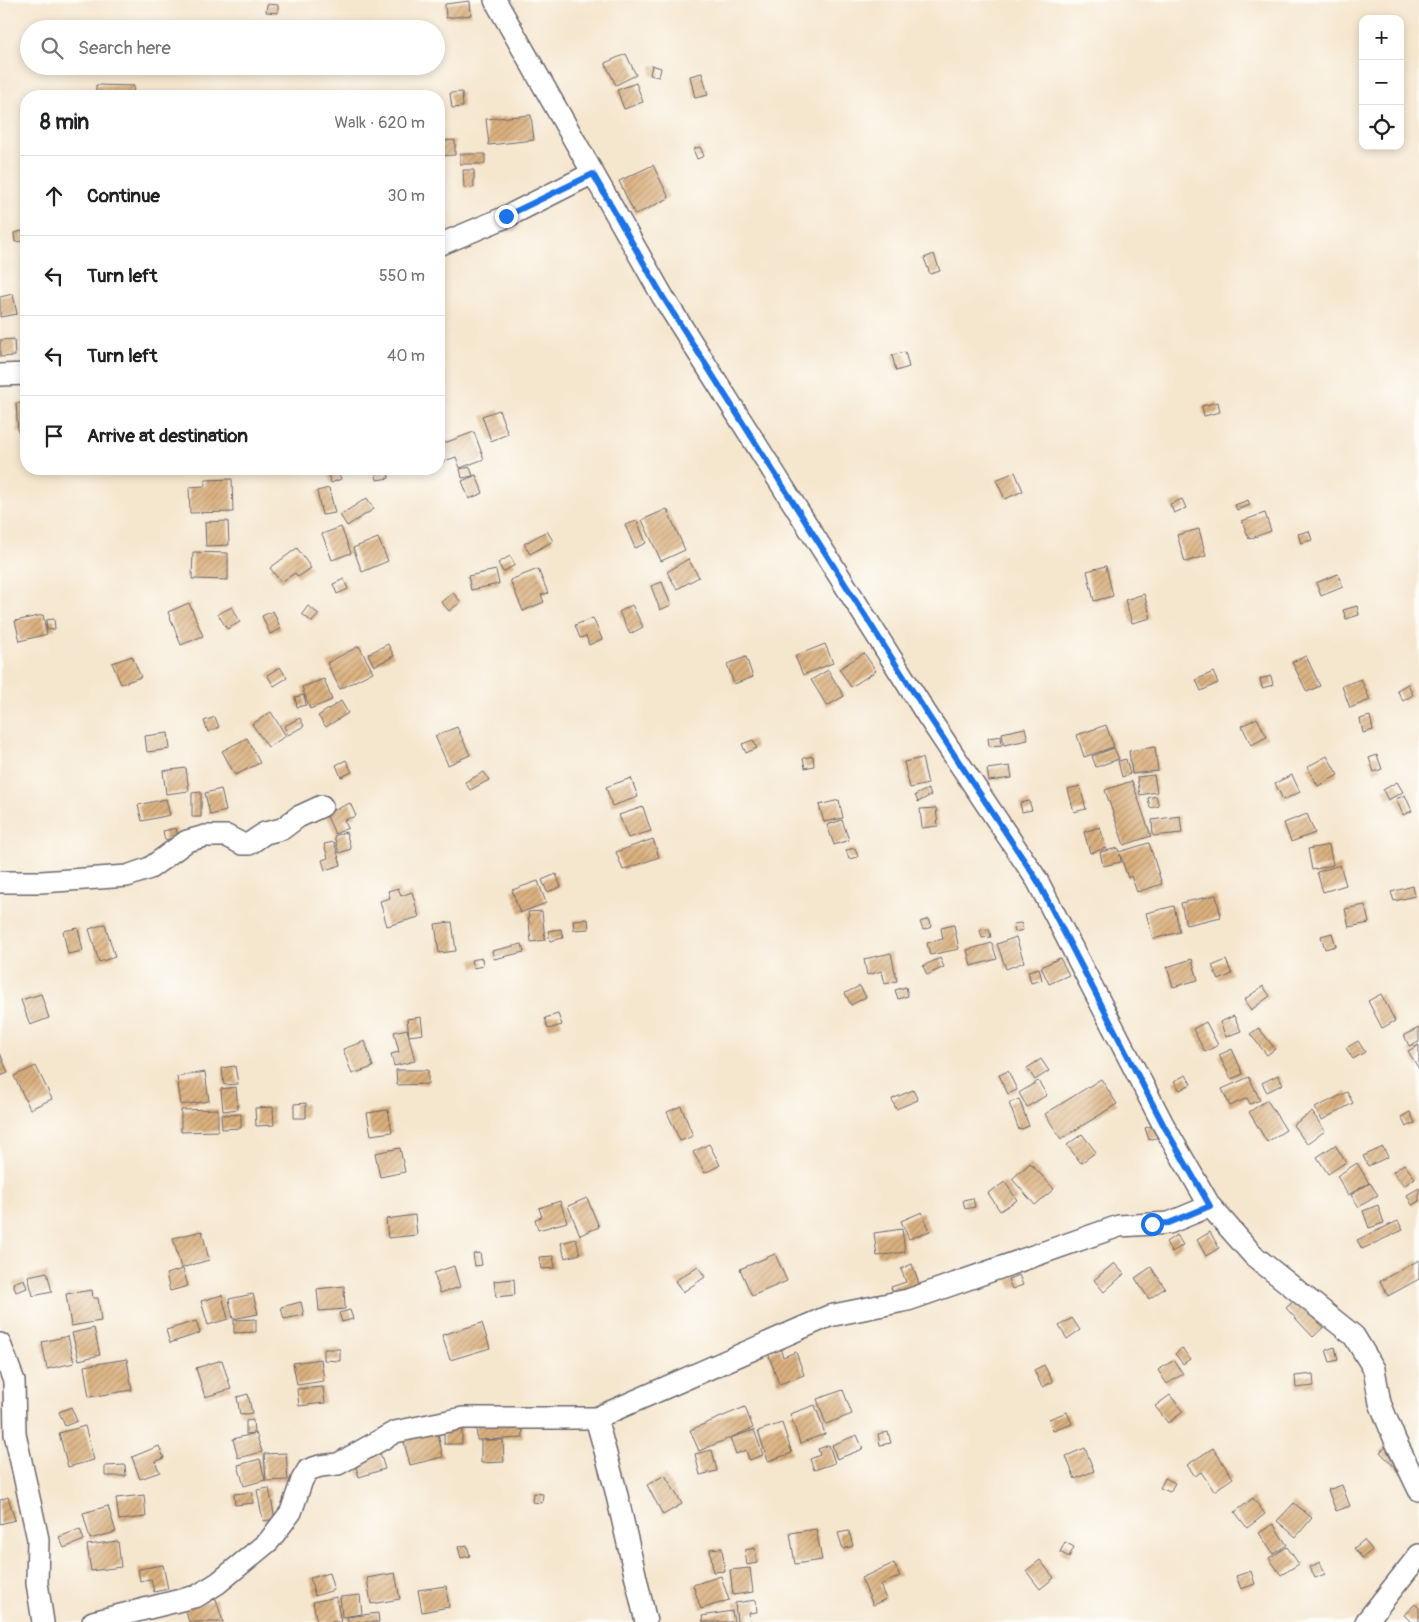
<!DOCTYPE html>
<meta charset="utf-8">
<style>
:root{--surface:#fff;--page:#f6f6f6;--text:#202124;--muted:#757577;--line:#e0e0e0}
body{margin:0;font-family:Pangolin,sans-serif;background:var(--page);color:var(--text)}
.controls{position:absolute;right:15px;top:15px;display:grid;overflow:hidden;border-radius:10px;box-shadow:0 2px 8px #0003}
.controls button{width:45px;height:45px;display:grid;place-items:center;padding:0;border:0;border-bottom:1px solid var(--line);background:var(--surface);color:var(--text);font:25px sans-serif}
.stop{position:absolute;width:15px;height:15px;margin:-11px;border:4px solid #1a73e8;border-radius:50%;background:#fff}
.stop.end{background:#1a73e8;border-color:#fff;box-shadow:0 1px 5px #0008}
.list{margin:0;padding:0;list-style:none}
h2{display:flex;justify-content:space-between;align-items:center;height:65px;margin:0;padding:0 20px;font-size:21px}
h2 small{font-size:16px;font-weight:400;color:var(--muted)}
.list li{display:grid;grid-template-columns:32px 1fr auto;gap:15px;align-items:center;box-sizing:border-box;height:80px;padding:0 20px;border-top:1px solid var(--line)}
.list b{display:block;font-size:19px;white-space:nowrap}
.list em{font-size:16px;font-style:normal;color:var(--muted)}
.icon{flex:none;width:28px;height:28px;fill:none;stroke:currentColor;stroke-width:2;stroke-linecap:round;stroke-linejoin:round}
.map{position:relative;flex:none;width:1419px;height:1622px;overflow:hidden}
.search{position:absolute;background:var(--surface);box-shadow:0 2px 8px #0003;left:20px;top:20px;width:425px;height:55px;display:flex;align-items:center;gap:12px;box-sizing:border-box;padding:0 18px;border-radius:28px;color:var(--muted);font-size:19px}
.panel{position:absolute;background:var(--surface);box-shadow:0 2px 8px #0003;left:20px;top:90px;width:425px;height:385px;border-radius:20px}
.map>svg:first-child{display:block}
.building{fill:url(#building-hatch)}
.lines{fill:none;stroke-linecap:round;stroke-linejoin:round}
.minor-casing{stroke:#6c676e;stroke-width:24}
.minor{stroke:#fff;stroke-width:21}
.route{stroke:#1a73e8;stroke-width:6}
</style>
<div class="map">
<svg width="1419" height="1622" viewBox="0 0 1419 1622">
<defs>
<pattern id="building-hatch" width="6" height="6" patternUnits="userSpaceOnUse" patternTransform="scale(1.25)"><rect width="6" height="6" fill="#dbb17f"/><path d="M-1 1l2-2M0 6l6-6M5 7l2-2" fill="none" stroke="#b19069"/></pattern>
</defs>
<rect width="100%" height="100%" fill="#fdfcf7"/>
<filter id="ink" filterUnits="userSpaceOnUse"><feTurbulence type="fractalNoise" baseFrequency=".02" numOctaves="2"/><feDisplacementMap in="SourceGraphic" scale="10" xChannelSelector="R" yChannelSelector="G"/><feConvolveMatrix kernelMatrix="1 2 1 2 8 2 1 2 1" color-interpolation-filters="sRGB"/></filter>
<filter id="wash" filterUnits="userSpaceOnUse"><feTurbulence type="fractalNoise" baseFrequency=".0096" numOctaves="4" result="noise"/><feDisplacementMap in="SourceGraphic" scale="20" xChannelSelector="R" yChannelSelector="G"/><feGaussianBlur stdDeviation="1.12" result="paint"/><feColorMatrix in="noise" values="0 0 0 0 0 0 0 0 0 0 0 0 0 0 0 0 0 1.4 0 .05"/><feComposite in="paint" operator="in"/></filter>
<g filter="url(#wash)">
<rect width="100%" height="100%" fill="#f5e6ce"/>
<g id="blocks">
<!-- building -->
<path class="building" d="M 470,1 L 471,15 L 446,18 L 445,4 Z
M 267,4 L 278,5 L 278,13 L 266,12 Z
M 626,54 L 636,75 L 616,85 L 605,63 Z
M 652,65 L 661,68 L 659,77 L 650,75 Z
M 702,73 L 708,95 L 695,98 L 690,76 Z
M 636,83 L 643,102 L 624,109 L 617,90 Z
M 96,85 L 134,86 L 133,96 L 96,96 Z
M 462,92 L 463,107 L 452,108 L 450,93 Z
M 531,115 L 534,140 L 489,145 L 486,119 Z
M 455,140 L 455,155 L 441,156 L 440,141 Z
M 700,147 L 704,156 L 697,159 L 693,149 Z
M 460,154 L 485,154 L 485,164 L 460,164 Z
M 653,165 L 669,198 L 635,215 L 619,181 Z
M 463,170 L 474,170 L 474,187 L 464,188 Z
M 22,231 L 24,241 L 15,242 L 14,233 Z
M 934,254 L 940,271 L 930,274 L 924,258 Z
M 13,294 L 17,314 L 0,317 L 0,297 Z
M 14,339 L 15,356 L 0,357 L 0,340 Z
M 905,352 L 909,367 L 896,371 L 892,355 Z
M 1218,402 L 1220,412 L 1204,416 L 1202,406 Z
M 16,403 L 26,403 L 26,432 L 18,432 Z
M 499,410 L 508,434 L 491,441 L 482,416 Z
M 474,432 L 484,459 L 460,468 L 456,457 L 439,463 L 439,445 Z
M 470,467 L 473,476 L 462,478 L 460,469 Z
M 326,469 L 337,469 L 341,479 L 331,483 Z
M 375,469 L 388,469 L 389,478 L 377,480 Z
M 1015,472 L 1023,491 L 1005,499 L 996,480 Z
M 476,475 L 483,493 L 469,499 L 462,481 Z
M 232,479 L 233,512 L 190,513 L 189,487 L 205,486 L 205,480 Z
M 329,488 L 335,513 L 322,515 L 317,491 Z
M 367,498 L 374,509 L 347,526 L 340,515 Z
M 1182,499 L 1186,508 L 1174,513 L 1170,504 Z
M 1248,500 L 1250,505 L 1237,510 L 1235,505 Z
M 667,509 L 685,550 L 661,561 L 642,520 Z
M 1265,513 L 1271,531 L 1249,539 L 1242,521 Z
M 228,521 L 229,545 L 206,546 L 205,522 Z
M 637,521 L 646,543 L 635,548 L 625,525 Z
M 341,527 L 351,553 L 332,560 L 322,534 Z
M 1199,529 L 1206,556 L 1185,562 L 1177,535 Z
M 547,531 L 553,541 L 530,554 L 524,544 Z
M 1309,531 L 1312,540 L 1301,543 L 1298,534 Z
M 378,538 L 388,561 L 362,572 L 353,548 Z
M 297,548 L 311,568 L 298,577 L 295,573 L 281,582 L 270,568 Z
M 193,552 L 228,553 L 228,580 L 192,579 Z
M 510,556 L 515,565 L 503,572 L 498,563 Z
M 688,559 L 699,577 L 677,589 L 667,572 Z
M 1106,566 L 1113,596 L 1094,601 L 1087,571 Z
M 538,569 L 548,593 L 541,595 L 544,602 L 523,611 L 510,580 Z
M 496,570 L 499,584 L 471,590 L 468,576 Z
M 1338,574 L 1343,587 L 1321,596 L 1316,583 Z
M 344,579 L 348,589 L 337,594 L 333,584 Z
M 662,582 L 671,605 L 660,610 L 651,586 Z
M 453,593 L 461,602 L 449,611 L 441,602 Z
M 1144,594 L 1151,618 L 1132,623 L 1125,600 Z
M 189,603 L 203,636 L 181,645 L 168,612 Z
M 632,605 L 643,627 L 630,634 L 619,612 Z
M 308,606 L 319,614 L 312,622 L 302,614 Z
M 1357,606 L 1359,615 L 1346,619 L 1343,610 Z
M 232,607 L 240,622 L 227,629 L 218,614 Z
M 273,611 L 281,629 L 270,634 L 262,616 Z
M 43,615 L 47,634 L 20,641 L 15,621 Z
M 593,618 L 602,639 L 589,645 L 586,636 L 580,638 L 575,625 Z
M 54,619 L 55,629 L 47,630 L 46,620 Z
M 388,644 L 394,656 L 374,666 L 368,654 Z
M 825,644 L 833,663 L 803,675 L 795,656 Z
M 359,646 L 373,672 L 340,689 L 327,663 Z
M 864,653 L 876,671 L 851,687 L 839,669 Z
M 132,656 L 141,677 L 121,684 L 112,663 Z
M 1306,656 L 1320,686 L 1307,692 L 1292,662 Z
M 746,657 L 753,677 L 734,684 L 727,664 Z
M 280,667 L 287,678 L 274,686 L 267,675 Z
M 828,670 L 844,696 L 827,706 L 811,680 Z
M 1213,672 L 1218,683 L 1201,691 L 1196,680 Z
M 1271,676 L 1273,685 L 1262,688 L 1260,679 Z
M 324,679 L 332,700 L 310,709 L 302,687 Z
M 1361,679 L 1370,700 L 1350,708 L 1342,686 Z
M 1408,684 L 1413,695 L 1403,701 L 1397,690 Z
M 304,695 L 306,705 L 297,707 L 295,697 Z
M 341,701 L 348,713 L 326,727 L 318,716 Z
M 271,712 L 286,736 L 268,747 L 252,724 Z
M 1370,716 L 1373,730 L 1363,733 L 1360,719 Z
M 215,717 L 219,727 L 208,732 L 204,721 Z
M 300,718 L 304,726 L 288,735 L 284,726 Z
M 1257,718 L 1267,737 L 1251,745 L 1242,726 Z
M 1106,725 L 1114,747 L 1084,757 L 1077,735 Z
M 457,727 L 470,755 L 448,765 L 435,736 Z
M 1025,728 L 1028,740 L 1004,745 L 1002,733 Z
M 168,733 L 170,749 L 147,752 L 145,736 Z
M 1001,736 L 1002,745 L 989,746 L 988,738 Z
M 247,738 L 260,763 L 235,775 L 222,751 Z
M 753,740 L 757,748 L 746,753 L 742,744 Z
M 1155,747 L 1158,771 L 1132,774 L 1129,751 Z
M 1114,748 L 1119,759 L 1096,767 L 1092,756 Z
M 1377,755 L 1382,769 L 1374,772 L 1369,758 Z
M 813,756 L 814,766 L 805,768 L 803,758 Z
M 1327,756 L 1338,775 L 1318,786 L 1307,767 Z
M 922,758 L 928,784 L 910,788 L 904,762 Z
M 1126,759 L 1130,774 L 1122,777 L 1118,761 Z
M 346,760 L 352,772 L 341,777 L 336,765 Z
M 1010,766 L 1012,778 L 989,781 L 987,769 Z
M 186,768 L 189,791 L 166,794 L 163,771 Z
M 484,772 L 489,780 L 470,790 L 465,782 Z
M 1154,775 L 1157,792 L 1140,795 L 1137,777 Z
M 1292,775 L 1300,792 L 1283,800 L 1275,783 Z
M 631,778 L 638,797 L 612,806 L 606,787 Z
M 1132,781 L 1151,836 L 1124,845 L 1105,790 Z
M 1397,782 L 1403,792 L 1388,800 L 1383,790 Z
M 1080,786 L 1086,809 L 1074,812 L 1068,789 Z
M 221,789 L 226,811 L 210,815 L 205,793 Z
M 928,789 L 931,795 L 918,802 L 915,795 Z
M 201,792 L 201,817 L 192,817 L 192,793 Z
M 1405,795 L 1412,811 L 1403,815 L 1396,799 Z
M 1156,796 L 1159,806 L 1150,808 L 1148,798 Z
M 166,799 L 170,815 L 142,821 L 138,805 Z
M 839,800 L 843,818 L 824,822 L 819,805 Z
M 1029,801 L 1032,810 L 1022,812 L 1020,803 Z
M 350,803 L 356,816 L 344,820 L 348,828 L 335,834 L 326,814 Z
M 643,807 L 651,831 L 628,838 L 619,815 Z
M 936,808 L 938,826 L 922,828 L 920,809 Z
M 1307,814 L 1315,833 L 1291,842 L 1284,823 Z
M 1180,816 L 1182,833 L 1153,836 L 1152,820 Z
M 842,820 L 849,840 L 834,845 L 827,825 Z
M 1100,827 L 1106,848 L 1090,853 L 1084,832 Z
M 176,828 L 178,837 L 165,840 L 163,831 Z
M 346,832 L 351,849 L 339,853 L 334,836 Z
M 653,839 L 659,857 L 623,870 L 616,852 Z
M 334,842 L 341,865 L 325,870 L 322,860 L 328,858 L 324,844 Z
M 1149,843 L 1162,884 L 1137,892 L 1131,876 L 1128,878 L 1120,854 L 1121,862 L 1103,866 L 1100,852 L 1118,848 L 1119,852 Z
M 1329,845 L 1333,865 L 1312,870 L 1308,849 Z
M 855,848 L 858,857 L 849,859 L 846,850 Z
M 1340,865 L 1346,885 L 1323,892 L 1317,872 Z
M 556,874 L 561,887 L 547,892 L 542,880 Z
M 538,881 L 546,903 L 520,913 L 512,890 Z
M 1413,886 L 1415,896 L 1394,901 L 1391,892 Z
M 398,888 L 401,896 L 412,892 L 419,917 L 387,926 L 380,901 L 390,898 L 388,891 Z
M 1216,895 L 1221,917 L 1186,925 L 1181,903 Z
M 1365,905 L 1369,923 L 1349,927 L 1345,909 Z
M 1174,906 L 1180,932 L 1153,939 L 1146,913 Z
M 542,911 L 545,940 L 531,942 L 528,912 Z
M 588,919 L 589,929 L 574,930 L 573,920 Z
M 929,919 L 932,927 L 923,930 L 920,922 Z
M 452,922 L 456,951 L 439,953 L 435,924 Z
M 1021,923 L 1023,930 L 1015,932 L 1013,924 Z
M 105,924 L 115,957 L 99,962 L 89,929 Z
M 954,925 L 959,949 L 930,955 L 927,943 L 943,939 L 941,928 Z
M 78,928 L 83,951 L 68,954 L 63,931 Z
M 561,929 L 563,938 L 550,941 L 548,931 Z
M 989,929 L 991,937 L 982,938 L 980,930 Z
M 1332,933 L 1336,946 L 1325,949 L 1321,936 Z
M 1016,937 L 1024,962 L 1006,969 L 997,944 Z
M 992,943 L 997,959 L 971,966 L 967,950 Z
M 522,944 L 524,952 L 494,959 L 492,951 Z
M 891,953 L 897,981 L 885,984 L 882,971 L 867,975 L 864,959 Z
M 482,958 L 483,966 L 473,968 L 471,960 Z
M 940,958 L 944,967 L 927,975 L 923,966 Z
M 1060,958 L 1069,975 L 1049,984 L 1041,967 Z
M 1192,959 L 1198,980 L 1173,987 L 1167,967 Z
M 1226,960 L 1232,974 L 1219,980 L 1212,966 Z
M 1039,968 L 1042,980 L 1031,983 L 1028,971 Z
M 860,986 L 866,997 L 851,1005 L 845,993 Z
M 1263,986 L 1270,996 L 1251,1010 L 1244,1000 Z
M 906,987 L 908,996 L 898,999 L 895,990 Z
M 41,994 L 49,1018 L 30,1025 L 21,1000 Z
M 1381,994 L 1395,1021 L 1382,1028 L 1368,1001 Z
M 558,1014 L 562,1025 L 548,1029 L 545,1018 Z
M 1234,1016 L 1241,1031 L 1226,1037 L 1220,1022 Z
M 421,1017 L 423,1034 L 409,1036 L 407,1019 Z
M 1206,1022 L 1218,1045 L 1205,1052 L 1193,1029 Z
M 1259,1028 L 1275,1049 L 1267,1055 L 1250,1034 Z
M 1419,1028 L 1419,1042 L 1409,1046 L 1404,1035 Z
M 407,1029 L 415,1061 L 394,1066 L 391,1054 L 399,1052 L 394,1032 Z
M 365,1041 L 373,1067 L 352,1074 L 343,1049 Z
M 1358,1041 L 1365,1052 L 1353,1059 L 1346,1048 Z
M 1419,1045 L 1419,1069 L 1408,1051 Z
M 1232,1049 L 1243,1074 L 1231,1079 L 1219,1055 Z
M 0,1053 L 8,1073 L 0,1076 Z
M 1041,1059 L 1049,1071 L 1035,1080 L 1027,1068 Z
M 36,1066 L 52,1099 L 30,1109 L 14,1076 Z
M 235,1066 L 238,1084 L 224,1085 L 222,1068 Z
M 396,1070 L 428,1070 L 428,1084 L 397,1085 Z
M 1008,1071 L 1017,1090 L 1008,1094 L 999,1075 Z
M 205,1072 L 209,1101 L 181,1105 L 177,1077 Z
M 1186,1075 L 1191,1084 L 1180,1090 L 1174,1081 Z
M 1278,1075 L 1283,1084 L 1267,1092 L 1262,1083 Z
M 1249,1077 L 1260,1100 L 1250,1104 L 1247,1098 L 1230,1106 L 1222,1089 Z
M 1101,1079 L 1117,1104 L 1061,1139 L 1045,1114 Z
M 1038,1081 L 1047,1095 L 1027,1107 L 1019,1093 Z
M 236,1087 L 238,1109 L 223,1111 L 221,1089 Z
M 913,1090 L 918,1100 L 896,1109 L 892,1099 Z
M 1347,1092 L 1353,1103 L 1322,1120 L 1315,1108 Z
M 1019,1099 L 1029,1126 L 1019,1130 L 1009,1103 Z
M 1267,1100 L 1286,1130 L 1267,1142 L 1249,1112 Z
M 306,1103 L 306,1118 L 294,1118 L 294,1104 Z
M 681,1106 L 693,1136 L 680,1141 L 667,1112 Z
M 273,1107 L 274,1125 L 256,1126 L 255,1108 Z
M 218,1109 L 218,1131 L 181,1132 L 181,1110 Z
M 388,1110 L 392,1132 L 371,1135 L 367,1113 Z
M 1312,1112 L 1325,1131 L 1307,1144 L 1293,1125 Z
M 1410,1112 L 1415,1123 L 1406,1127 L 1401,1117 Z
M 241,1114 L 241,1128 L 222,1129 L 221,1115 Z
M 1160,1124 L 1163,1136 L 1149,1140 L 1145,1128 Z
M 1082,1134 L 1096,1152 L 1081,1163 L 1067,1145 Z
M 709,1144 L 720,1165 L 705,1173 L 693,1152 Z
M 1335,1145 L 1346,1162 L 1328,1174 L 1317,1157 Z
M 1383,1147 L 1388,1157 L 1368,1166 L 1363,1156 Z
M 400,1148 L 405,1172 L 380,1177 L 375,1153 Z
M 1030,1163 L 1054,1189 L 1035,1205 L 1012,1179 Z
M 1357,1163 L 1369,1183 L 1348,1195 L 1337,1176 Z
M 1404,1164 L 1415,1178 L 1404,1186 L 1393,1172 Z
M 1005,1182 L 1017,1200 L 1000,1211 L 988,1193 Z
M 1370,1183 L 1378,1195 L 1359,1207 L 1351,1195 Z
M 1419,1188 L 1419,1201 L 1412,1205 L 1407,1195 Z
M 587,1198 L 599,1227 L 580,1235 L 568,1206 Z
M 973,1198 L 975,1207 L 965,1209 L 963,1200 Z
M 560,1201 L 567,1222 L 538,1230 L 535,1219 L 542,1217 L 539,1208 Z
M 1378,1205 L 1384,1223 L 1369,1228 L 1363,1211 Z
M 922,1212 L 930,1231 L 909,1239 L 901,1221 Z
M 415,1215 L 417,1235 L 388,1238 L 386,1219 Z
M 1398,1221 L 1403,1230 L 1362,1249 L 1357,1240 Z
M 902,1229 L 905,1252 L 877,1256 L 874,1233 Z
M 202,1231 L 209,1260 L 181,1268 L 173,1238 Z
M 1210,1232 L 1219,1248 L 1206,1256 L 1197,1240 Z
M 1177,1235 L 1183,1245 L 1172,1252 L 1166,1242 Z
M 576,1239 L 580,1254 L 565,1258 L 561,1243 Z
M 480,1253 L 482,1265 L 475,1266 L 473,1254 Z
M 775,1254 L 787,1281 L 752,1296 L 740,1269 Z
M 553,1256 L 555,1268 L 541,1269 L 539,1257 Z
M 1419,1260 L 1419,1279 L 1388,1296 L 1380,1281 Z
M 1114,1263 L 1124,1274 L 1104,1292 L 1094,1280 Z
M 912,1264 L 921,1289 L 895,1299 L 891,1287 L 906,1282 L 901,1269 Z
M 454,1266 L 460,1287 L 440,1293 L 434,1273 Z
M 698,1266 L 705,1277 L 683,1292 L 675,1281 Z
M 1151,1267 L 1165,1288 L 1149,1299 L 1135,1278 Z
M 183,1269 L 188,1286 L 170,1291 L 166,1274 Z
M 47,1272 L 52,1292 L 33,1296 L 28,1276 Z
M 1019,1275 L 1023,1285 L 1012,1289 L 1008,1279 Z
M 24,1279 L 27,1288 L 16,1292 L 13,1283 Z
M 514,1279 L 515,1295 L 496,1297 L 494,1281 Z
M 344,1286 L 345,1309 L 319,1311 L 317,1289 Z
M 92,1290 L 93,1298 L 98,1298 L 101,1321 L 71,1326 L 66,1294 Z
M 253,1294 L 258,1314 L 233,1319 L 229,1299 Z
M 222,1295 L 228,1319 L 208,1325 L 201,1301 Z
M 1300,1295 L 1327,1324 L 1313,1337 L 1286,1308 Z
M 301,1302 L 304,1315 L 284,1319 L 281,1307 Z
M 350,1310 L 353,1319 L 342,1322 L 339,1313 Z
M 1072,1318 L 1080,1330 L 1067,1339 L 1059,1326 Z
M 256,1319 L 256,1332 L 234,1333 L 234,1320 Z
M 196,1321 L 200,1333 L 170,1343 L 166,1330 Z
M 482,1323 L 490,1348 L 450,1360 L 442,1335 Z
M 94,1328 L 100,1355 L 79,1360 L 72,1333 Z
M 68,1336 L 74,1363 L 47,1369 L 42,1342 Z
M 1335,1347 L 1338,1360 L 1330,1362 L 1326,1350 Z
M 780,1348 L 783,1357 L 796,1352 L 804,1375 L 779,1384 L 768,1353 Z
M 1182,1348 L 1190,1359 L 1183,1364 L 1175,1354 Z
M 324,1349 L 340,1349 L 340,1361 L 324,1360 Z
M 127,1359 L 132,1390 L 89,1397 L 84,1366 Z
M 321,1359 L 324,1381 L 297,1385 L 293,1363 Z
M 222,1360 L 231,1389 L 205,1397 L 196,1368 Z
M 1174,1360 L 1183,1374 L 1167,1384 L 1158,1370 Z
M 1044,1365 L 1053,1382 L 1042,1387 L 1034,1370 Z
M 1313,1374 L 1314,1386 L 1296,1388 L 1295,1376 Z
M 323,1387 L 325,1403 L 299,1406 L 297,1389 Z
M 843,1390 L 852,1414 L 826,1424 L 817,1399 Z
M 248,1394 L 252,1413 L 240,1415 L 237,1397 Z
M 1170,1395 L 1183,1412 L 1168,1423 L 1155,1406 Z
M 815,1405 L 825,1434 L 800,1443 L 790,1414 Z
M 71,1407 L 77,1421 L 65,1426 L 59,1412 Z
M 745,1407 L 753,1428 L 699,1451 L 690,1430 Z
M 1067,1412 L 1072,1424 L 1053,1431 L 1049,1419 Z
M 522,1415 L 523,1438 L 483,1440 L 503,1440 L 504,1462 L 481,1463 L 481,1440 L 477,1440 L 476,1418 Z
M 253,1420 L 254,1433 L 246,1434 L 246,1421 Z
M 782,1423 L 792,1453 L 768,1461 L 758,1431 Z
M 85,1426 L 94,1460 L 68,1467 L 59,1433 Z
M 444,1426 L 462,1426 L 462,1444 L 444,1444 Z
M 437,1430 L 443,1457 L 410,1465 L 403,1438 Z
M 754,1430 L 763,1455 L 749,1460 L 746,1450 L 736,1454 L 730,1438 Z
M 888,1432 L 891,1443 L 880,1445 L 878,1434 Z
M 256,1433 L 262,1452 L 238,1458 L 233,1439 Z
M 857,1435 L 863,1449 L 837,1459 L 832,1445 Z
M 1394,1440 L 1403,1476 L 1380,1452 Z
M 829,1445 L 835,1463 L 814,1470 L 810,1459 L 820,1455 L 818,1449 Z
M 159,1446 L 164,1458 L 155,1462 L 160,1472 L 140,1479 L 132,1457 Z
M 378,1446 L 385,1469 L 359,1477 L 352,1454 Z
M 1085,1448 L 1094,1471 L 1075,1479 L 1066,1456 Z
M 1213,1448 L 1233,1478 L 1214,1491 L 1201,1472 L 1195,1476 L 1187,1465 Z
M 712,1450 L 717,1471 L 700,1475 L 695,1454 Z
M 286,1453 L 288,1480 L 266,1481 L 264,1454 Z
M 260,1459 L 265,1480 L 244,1486 L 238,1465 Z
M 125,1465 L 126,1476 L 105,1476 L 105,1466 Z
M 665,1475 L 682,1504 L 663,1515 L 647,1485 Z
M 1165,1478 L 1175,1483 L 1170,1492 L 1160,1488 Z
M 1342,1485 L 1350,1506 L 1336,1511 L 1328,1490 Z
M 269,1488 L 275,1519 L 263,1521 L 257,1490 Z
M 252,1492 L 253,1503 L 235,1505 L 234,1494 Z
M 533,1493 L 543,1494 L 542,1503 L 532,1502 Z
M 144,1495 L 146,1517 L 119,1520 L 116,1498 Z
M 8,1497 L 15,1520 L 0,1524 L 0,1500 Z
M 1253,1498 L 1265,1514 L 1247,1528 L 1235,1512 Z
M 1294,1503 L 1312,1518 L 1296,1537 L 1277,1521 Z
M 108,1506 L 116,1532 L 90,1539 L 83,1513 Z
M 1273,1524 L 1287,1545 L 1273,1554 L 1259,1533 Z
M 80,1529 L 84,1540 L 64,1548 L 59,1537 Z
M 816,1529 L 822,1560 L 795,1564 L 790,1533 Z
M 849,1531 L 853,1546 L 843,1549 L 838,1533 Z
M 1364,1540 L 1372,1550 L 1362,1558 L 1354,1548 Z
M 118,1541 L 121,1567 L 91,1571 L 87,1545 Z
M 1065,1542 L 1074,1547 L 1069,1557 L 1060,1552 Z
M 467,1545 L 470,1556 L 461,1558 L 458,1547 Z
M 1287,1547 L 1299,1564 L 1281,1575 L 1269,1558 Z
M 722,1548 L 725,1571 L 713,1572 L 710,1549 Z
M 755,1548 L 757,1563 L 747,1565 L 745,1550 Z
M 1040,1560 L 1054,1578 L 1040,1589 L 1026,1571 Z
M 1320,1562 L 1325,1574 L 1315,1578 L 1310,1567 Z
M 894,1563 L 900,1576 L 880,1585 L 886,1599 L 873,1605 L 861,1578 Z
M 163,1565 L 168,1589 L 154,1592 L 151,1579 L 140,1581 L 138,1569 Z
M 750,1568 L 753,1592 L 733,1595 L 730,1570 Z
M 1251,1571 L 1255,1584 L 1241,1589 L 1236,1576 Z
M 329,1573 L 334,1590 L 315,1596 L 310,1578 Z
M 395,1573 L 400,1599 L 371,1604 L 367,1578 Z
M 721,1576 L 729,1600 L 701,1609 L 693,1585 Z
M 446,1586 L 449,1607 L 422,1612 L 418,1590 Z
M 360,1595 L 362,1614 L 342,1617 L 340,1597 Z
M 336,1597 L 341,1622 L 317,1622 L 313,1602 Z
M 216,1599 L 223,1622 L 189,1622 L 185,1608 Z
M 756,1600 L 757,1612 L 749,1613 L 750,1622 L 737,1622 L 735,1603 Z
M 1415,1604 L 1419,1608 L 1419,1622 L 1411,1622 L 1404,1615 Z
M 732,1611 L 734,1622 L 703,1622 L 702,1616 Z
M 378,1613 L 379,1622 L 348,1622 L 347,1617 Z"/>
</g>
</g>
<g filter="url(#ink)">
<use href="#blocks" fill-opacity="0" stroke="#6c676e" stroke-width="1"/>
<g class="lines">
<defs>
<path id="minor" d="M 495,0 L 663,297 L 927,715 L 1037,880 L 1164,1126 L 1210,1206 L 1254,1256 L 1354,1336 L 1374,1369 L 1380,1403 L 1395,1440 L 1419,1490
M 439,245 L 506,217 L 593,173
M 0,375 L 26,374
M 0,882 L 41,882 L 127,876 L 150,868 L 187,841 L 205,836 L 227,836 L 242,844 L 249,844 L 265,833 L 282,829 L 298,817 L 322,806
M 0,1344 L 14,1381 L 15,1434 L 38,1539 L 37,1583 L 43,1622
M 596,1418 L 615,1487 L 646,1622
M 93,1622 L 197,1596 L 218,1583 L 269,1541 L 291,1512 L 302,1480 L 308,1470 L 320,1466 L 338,1464 L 395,1432 L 463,1418 L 596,1418 L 829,1316 L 908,1300 L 1119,1226 L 1169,1223 L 1210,1206
M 1366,1622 L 1419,1555"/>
</defs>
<!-- minor casing -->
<use href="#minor" class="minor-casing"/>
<!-- minor -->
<use href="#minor" class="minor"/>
</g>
</g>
<g class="lines" filter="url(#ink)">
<!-- route -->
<path class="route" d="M 506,216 L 593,174 L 663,297 L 928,715 L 1037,880 L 1164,1126 L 1210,1206 L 1169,1223 L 1152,1224"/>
</g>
</svg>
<div class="controls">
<button>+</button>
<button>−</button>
<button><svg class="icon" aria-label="locate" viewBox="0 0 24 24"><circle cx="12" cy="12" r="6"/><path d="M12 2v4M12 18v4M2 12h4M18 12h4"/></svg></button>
</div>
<div class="stop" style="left:1152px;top:1224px"></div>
<div class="stop end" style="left:506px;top:216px"></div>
<div class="search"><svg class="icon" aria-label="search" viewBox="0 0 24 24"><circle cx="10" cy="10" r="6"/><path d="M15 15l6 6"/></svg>Search here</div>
<section class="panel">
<h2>8 min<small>Walk · 620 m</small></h2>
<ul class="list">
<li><svg class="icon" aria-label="ahead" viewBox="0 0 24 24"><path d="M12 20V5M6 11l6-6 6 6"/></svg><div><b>Continue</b></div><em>30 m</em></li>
<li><svg class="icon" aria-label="left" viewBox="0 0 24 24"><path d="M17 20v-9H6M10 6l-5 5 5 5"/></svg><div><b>Turn left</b></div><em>550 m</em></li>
<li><svg class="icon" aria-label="left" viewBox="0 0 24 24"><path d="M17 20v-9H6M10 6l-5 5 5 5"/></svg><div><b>Turn left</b></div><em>40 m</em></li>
<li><svg class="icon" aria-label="arrive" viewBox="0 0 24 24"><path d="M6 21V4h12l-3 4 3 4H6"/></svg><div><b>Arrive at destination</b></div></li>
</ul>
</section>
</div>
